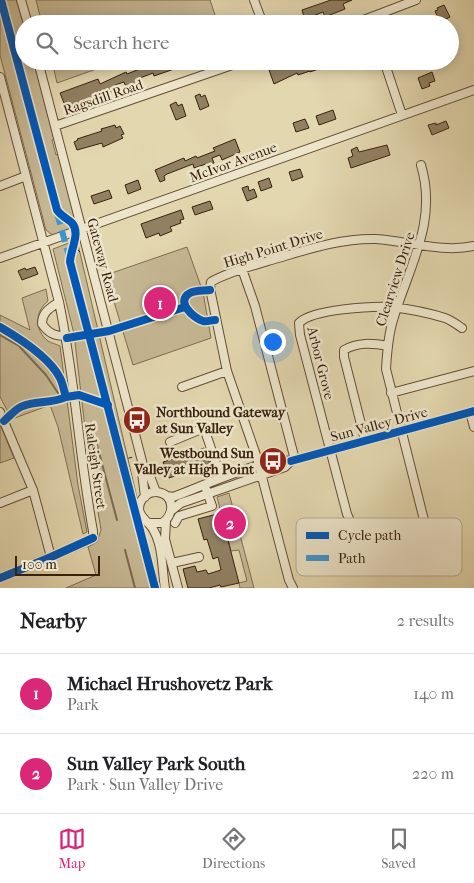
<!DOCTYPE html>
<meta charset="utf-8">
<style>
:root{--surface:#fff;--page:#f2f2f2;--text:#202124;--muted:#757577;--line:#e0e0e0;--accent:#db2777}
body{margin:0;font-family:"IM FELL French Canon",serif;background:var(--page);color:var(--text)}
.scale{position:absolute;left:15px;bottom:12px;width:85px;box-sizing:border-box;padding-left:5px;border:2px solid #39210e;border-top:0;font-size:14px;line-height:18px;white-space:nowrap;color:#39210e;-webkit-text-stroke:4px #ede5cb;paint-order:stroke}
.you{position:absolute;left:272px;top:341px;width:18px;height:18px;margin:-12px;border:4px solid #fff;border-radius:50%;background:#1a73e8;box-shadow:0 0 0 8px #1a73e833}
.badge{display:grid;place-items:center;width:32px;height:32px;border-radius:50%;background:var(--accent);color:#fff;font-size:16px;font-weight:700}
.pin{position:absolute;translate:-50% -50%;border:2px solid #fff;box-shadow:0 1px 5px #0006}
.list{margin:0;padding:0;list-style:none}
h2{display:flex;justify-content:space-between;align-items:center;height:65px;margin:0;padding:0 20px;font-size:21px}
h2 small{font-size:16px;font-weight:400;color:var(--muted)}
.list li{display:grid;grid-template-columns:32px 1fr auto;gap:15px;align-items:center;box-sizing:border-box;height:80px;padding:0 20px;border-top:1px solid var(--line)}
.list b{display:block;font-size:19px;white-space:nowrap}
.list p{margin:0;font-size:16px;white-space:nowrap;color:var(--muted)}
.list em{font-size:16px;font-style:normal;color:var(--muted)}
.icon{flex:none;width:28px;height:28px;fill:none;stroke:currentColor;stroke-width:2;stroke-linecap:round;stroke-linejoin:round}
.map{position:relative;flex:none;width:474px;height:588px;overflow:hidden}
.search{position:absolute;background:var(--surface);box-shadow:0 2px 12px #0003;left:15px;right:15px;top:15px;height:55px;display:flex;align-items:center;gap:12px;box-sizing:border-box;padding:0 18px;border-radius:28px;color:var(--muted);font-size:19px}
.sheet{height:225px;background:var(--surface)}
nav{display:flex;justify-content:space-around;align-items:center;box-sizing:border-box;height:70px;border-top:1px solid var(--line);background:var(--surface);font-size:14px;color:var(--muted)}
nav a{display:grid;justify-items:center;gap:2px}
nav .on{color:var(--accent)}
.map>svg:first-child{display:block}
.green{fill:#c6b894;stroke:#806c51}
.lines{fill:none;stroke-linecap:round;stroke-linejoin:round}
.stream{stroke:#7c694e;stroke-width:2}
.building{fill:#918062;stroke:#39210e}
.minor-casing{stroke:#644e36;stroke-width:10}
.path{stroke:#39210e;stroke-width:1;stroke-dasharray:4 2.5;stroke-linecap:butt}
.minor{stroke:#ede5cb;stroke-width:8}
.quiet{stroke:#3e95d2;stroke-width:6;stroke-dasharray:12 6;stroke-linecap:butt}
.cycleway-casing{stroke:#ede5cb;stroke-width:11}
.cycleway{stroke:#0057b8;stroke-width:8}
.labels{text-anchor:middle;stroke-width:5;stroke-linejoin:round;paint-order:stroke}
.street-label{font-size:14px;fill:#39210e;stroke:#ede5cb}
.poi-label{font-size:14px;font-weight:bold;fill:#39210e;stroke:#ede5cb;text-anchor:start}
.key{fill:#ede5cb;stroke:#b7aa92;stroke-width:1}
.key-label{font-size:14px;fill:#39210e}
</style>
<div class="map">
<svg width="474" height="588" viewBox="0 0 474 588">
<rect width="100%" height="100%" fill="#e3d7af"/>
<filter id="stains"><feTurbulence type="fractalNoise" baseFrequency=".004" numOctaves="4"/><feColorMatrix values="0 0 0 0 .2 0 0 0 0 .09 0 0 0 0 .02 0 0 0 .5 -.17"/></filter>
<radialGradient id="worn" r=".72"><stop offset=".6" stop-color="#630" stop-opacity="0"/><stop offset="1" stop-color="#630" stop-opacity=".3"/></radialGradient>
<!-- green -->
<path class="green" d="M 0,0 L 18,0 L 24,24 L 24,61 L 34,61 L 54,139 L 52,140 L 56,155 L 59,154 L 77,221 L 73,222 L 73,228 L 56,235 L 51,234 L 46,230 L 0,55 Z
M 36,0 L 210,0 L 218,24 L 42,24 Z
M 52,61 L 119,61 L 57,83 Z
M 77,240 L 158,588 L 66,588 L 96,575 L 88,547 L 97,542 L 101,530 L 87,445 L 74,334 L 53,249 Z
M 187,247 L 203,292 L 211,338 L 133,365 L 106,275 Z
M 46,289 L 48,301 C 35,311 34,330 48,341 C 51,343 56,344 60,346 L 78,485 L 87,532 L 83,534 L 58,427 L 50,405 L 12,419 L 0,397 L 0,315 L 30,330 L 22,298 Z
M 0,424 L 14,458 L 0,463 Z
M 229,493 L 254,588 L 240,588 L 239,583 L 247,581 L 239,550 L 231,551 L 217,497 Z"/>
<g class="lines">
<!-- stream -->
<path class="stream" d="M 0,335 L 19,346 L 46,375 L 58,393
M 93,438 L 97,445 L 117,520
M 125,550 L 135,588"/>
</g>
<!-- building -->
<path class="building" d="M 331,0 L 352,0 L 343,4 L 345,9 L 325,17 L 323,12 L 310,17 L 312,21 L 306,24 L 302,10 Z
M 444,5 L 450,17 L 440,22 L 435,11 L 438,10 L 437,8 Z
M 160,61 L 190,61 L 177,68 L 154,76 L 153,73 L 140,78 L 141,81 L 126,87 L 124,82 L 115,85 L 117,89 L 111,92 L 110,89 L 105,91 L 105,89 L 97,92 L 98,96 L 78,103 L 70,105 L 67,102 L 64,103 L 60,93 L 98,79 L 100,84 L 126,72 L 127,74 Z
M 294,61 L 325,61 L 327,66 L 310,72 L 310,71 L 298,75 L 297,73 L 274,84 L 269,70 Z
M 432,72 L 435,81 L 429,83 L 430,86 L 422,89 L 418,78 Z
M 200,94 L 201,97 L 205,95 L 209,106 L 200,110 L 195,96 Z
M 176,102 L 178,106 L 182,104 L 186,116 L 176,120 L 170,105 Z
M 333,110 L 336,119 L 319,125 L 316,116 Z
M 305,119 L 309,128 L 296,132 L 293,123 Z
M 446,121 L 449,128 L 432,135 L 428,125 L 436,123 L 436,125 Z
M 115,125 L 116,128 L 120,126 L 124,134 L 121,135 L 123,138 L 103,147 L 102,143 L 77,150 L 74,142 L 78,140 L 77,139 L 102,131 L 101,129 Z
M 235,139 L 240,152 L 222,160 L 220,155 L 212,158 L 214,163 L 207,165 L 206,164 L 194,168 L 193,164 L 167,174 L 164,176 L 165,180 L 160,182 L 155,170 L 184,158 L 185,161 L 196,156 L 197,158 L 215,151 L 213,148 Z
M 387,145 L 390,155 L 351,168 L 348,158 L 353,156 L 351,150 L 357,147 L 359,152 Z
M 300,169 L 303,177 L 292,181 L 289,172 Z
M 269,178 L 272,187 L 261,191 L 258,182 Z
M 138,180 L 141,189 L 128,194 L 125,185 Z
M 248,186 L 249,191 L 254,189 L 257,197 L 247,201 L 242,188 Z
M 109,190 L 112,198 L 94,204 L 91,196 Z
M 210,201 L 213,209 L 195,215 L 192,207 Z
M 181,210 L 184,219 L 180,220 L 181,223 L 170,227 L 172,231 L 160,236 L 159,233 L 146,238 L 141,224 Z
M 35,267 L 38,274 L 22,280 L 18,271 L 25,268 L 26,270 Z
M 204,448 L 210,464 L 169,478 L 163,462 Z
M 221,513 L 239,583 L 221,587 L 220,585 L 209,588 L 188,588 L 183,569 L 195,566 L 197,572 L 206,570 L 208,574 L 221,570 L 218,557 L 213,559 L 207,539 L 204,540 L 198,519 Z"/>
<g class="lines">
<defs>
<path id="minor" d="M 21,0 L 28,24
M 254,0 L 263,24
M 353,24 L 416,0
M 38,61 L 143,465 L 142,472 L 145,497
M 384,61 L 402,115
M 0,77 L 59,302 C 75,378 79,455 93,531 L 93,538 L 86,542 L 0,578
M 55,126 L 244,61
M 421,165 C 438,222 409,266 393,320 C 388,336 387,352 386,369 L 426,528 L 422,534 L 416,537 L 358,526 L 351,523 L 347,514 L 300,335 L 299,323 C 312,309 373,306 392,307 C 409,309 429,313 445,318 C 451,320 456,324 462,328
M 0,186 L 26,176
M 0,258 L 474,90
M 242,269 L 255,306 L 295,460
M 59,302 C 50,308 42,312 42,324 C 49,334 55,336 66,336
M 182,387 L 227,371
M 391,393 L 474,371
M 0,412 L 33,490 L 51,557
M 470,412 L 474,427
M 365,440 L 344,357 L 344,350 C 358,342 372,343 388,346
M 170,442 L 204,428 L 221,478
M 143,465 L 148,471 L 156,492
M 167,496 L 173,497 C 198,488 268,456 291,461 L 474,411
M 0,503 L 33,490
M 172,510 L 181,503 L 190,500 L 285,467 L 291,461
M 166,521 L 165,539 L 178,588
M 149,523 L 162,523 C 175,515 175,494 157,492 C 148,491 139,499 139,509 C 140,519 150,522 154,531 C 163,547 162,570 165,588
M 175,523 L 179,516 L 212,506 L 206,489
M 172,563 L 199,557
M 293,588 L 289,580 L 257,458 L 227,371 L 210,289 L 211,282 C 228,272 249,267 268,261 C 303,251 338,238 376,239 C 408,241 442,253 474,246"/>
</defs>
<!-- minor casing -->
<use href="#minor" class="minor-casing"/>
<!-- path -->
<path class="path" d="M 73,246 L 80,252
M 122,460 L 133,457"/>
<!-- minor -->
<use href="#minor" class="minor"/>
<!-- quiet -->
<path class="quiet" d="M 57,213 L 69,256"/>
<defs>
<path id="cycleway" d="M 1,0 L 57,210 C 61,216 67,218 72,223 C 81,233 70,251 70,262 L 155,588
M 210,290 C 204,291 196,290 190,293 C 175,301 193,318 203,321 C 207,322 211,320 215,320
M 0,327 C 19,338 50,358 60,378 C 63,384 64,391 66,397 L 79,395 L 108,405
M 67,338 L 109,331 L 185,307
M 4,421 C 10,416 16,408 23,406 C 37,400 52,404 66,397
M 291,461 L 474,411
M 0,578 L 51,557 L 93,538"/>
</defs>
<!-- cycleway casing -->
<use href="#cycleway" class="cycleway-casing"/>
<!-- cycleway -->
<use href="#cycleway" class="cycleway"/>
</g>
<!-- icons -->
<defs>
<symbol id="bus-disc" viewBox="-11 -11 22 22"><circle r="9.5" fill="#8f2418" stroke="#ede5cb"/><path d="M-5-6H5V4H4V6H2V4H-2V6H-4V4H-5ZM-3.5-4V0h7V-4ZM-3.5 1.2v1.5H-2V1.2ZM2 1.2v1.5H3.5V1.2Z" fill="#fff"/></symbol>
</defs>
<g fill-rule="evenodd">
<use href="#bus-disc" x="121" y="404" width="32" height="32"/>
<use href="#bus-disc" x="257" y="445" width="32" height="32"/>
</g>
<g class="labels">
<!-- street labels -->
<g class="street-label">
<text transform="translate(103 97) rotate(-19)" y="5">Ragsdill Road</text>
<text transform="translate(233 162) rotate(-20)" y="5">McIvor Avenue</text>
<text transform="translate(273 248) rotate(-17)" y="5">High Point Drive</text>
<text transform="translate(103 260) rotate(75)" y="5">Gateway Road</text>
<text transform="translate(395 279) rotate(-72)" y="5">Clearview Drive</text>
<text transform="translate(321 363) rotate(76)" y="5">Arbor Grove</text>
<text transform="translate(379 424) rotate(-15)" y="5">Sun Valley Drive</text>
<text transform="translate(96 466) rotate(82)" y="5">Raleigh Street</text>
</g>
<!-- poi labels -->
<g class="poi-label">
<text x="156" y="417">Northbound Gateway<tspan x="156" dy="16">at Sun Valley</tspan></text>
<text x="254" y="458" text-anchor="end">Westbound Sun<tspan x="254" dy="16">Valley at High Point</tspan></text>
</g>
</g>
<!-- legend -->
<rect x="296" y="518" width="166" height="58" rx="8" class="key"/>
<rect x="306" y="532" width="23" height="7" fill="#0057b8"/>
<rect x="306" y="555" width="23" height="6" fill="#3e95d2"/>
<g class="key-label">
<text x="338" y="540">Cycle path</text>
<text x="338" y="563">Path</text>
</g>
<rect width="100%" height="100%" filter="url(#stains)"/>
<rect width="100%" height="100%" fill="url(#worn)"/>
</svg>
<div class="scale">100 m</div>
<div class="you"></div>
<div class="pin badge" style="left:160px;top:303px">1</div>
<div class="pin badge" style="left:230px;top:523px">2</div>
<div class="search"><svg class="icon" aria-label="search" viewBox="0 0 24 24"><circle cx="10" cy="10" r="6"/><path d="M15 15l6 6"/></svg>Search here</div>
</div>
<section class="sheet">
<h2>Nearby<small>2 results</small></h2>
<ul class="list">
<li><span class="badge">1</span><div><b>Michael Hrushovetz Park</b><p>Park</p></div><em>140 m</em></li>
<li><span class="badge">2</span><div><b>Sun Valley Park South</b><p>Park · Sun Valley Drive</p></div><em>220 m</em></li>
</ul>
</section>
<nav>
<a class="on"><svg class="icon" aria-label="map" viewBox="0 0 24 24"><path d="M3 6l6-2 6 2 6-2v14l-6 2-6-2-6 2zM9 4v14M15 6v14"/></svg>Map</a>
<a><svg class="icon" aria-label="directions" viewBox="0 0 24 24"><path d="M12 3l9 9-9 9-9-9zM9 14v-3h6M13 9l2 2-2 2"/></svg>Directions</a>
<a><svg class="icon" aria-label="saved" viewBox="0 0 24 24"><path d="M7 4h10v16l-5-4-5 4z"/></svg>Saved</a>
</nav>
